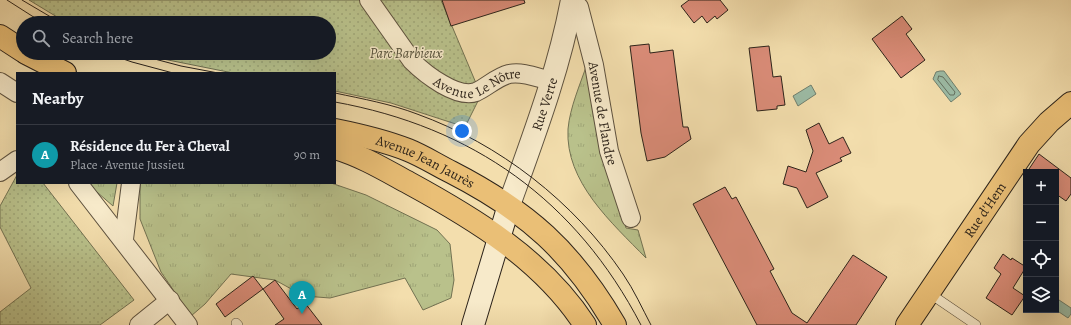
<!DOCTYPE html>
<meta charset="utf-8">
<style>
:root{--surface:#171b24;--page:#20242c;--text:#f1f3f6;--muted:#9ea1a6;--line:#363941;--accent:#1a73e8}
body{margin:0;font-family:Alegreya,serif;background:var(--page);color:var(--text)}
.controls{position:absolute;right:12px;bottom:12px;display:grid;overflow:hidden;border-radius:0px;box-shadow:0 4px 16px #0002}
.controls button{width:36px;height:36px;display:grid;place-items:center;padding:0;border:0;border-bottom:1px solid var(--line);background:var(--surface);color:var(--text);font:20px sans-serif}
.you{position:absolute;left:462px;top:131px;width:14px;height:14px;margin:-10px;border:3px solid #fff;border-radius:50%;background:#1a73e8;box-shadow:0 0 0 6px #1a73e833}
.badge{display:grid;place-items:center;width:26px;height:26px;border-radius:50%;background:var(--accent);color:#fff;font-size:13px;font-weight:700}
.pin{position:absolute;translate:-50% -33px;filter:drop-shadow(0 1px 2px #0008)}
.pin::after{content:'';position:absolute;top:21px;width:14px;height:12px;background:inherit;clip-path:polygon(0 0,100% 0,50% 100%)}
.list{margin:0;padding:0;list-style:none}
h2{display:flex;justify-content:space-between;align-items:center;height:52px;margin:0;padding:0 16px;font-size:17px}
h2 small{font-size:13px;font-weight:400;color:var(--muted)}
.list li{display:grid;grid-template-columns:26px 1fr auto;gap:12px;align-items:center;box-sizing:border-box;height:60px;padding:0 16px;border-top:1px solid var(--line)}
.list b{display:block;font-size:15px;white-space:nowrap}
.list p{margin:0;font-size:13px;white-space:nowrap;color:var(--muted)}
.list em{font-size:13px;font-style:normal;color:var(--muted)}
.icon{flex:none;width:22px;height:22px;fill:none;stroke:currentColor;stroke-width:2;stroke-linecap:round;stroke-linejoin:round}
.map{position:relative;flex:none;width:1071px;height:325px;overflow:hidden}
.search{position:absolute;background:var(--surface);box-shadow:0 4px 16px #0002;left:16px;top:16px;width:320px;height:44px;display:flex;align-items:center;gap:10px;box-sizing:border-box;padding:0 14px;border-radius:22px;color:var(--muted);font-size:15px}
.panel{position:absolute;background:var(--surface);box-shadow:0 4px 16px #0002;left:16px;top:72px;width:320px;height:112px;border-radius:0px}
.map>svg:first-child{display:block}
.grass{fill:url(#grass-tufts);stroke:#727252}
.park{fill:url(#park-dots);stroke:#727252}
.water{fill:#9cbca6;stroke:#6f7f6e}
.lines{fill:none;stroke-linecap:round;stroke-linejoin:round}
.shore{stroke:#647060;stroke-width:1}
.building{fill:#da8c78;stroke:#2c231a}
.service-casing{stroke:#5e523f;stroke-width:10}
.minor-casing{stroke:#5e523f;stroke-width:20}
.tertiary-casing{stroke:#5e523f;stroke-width:24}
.secondary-casing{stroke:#2c231a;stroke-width:24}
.primary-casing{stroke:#2c231a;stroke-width:24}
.service{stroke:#f7eaca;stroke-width:9}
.minor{stroke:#f7eaca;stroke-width:18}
.tertiary{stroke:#f7eaca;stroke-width:22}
.secondary{stroke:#f7eaca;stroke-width:22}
.primary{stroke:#eabf76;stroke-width:22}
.tram{stroke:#2c231a;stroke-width:1}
.labels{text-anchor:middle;stroke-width:3;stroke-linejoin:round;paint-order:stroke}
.park-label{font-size:14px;font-style:italic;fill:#56523c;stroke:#f7eaca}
.street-label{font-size:14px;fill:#2c231a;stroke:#f7eaca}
</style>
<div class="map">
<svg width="1071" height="325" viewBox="0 0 1071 325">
<defs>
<pattern id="grass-tufts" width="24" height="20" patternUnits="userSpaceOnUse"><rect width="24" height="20" fill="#b9c18b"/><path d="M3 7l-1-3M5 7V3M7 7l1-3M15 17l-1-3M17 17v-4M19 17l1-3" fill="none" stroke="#9fa677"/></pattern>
<pattern id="park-dots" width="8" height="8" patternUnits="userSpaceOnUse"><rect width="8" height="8" fill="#b9c18b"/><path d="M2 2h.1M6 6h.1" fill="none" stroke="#9fa677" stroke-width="1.8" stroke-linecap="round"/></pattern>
</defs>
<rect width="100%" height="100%" fill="#f3dead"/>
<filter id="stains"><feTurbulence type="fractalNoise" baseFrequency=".005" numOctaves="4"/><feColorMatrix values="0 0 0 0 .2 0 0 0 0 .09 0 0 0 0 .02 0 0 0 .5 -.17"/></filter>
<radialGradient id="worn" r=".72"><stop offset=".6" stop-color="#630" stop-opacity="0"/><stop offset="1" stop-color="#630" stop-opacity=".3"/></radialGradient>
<!-- grass -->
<path class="grass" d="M 587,64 L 606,165 L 626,228 L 638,230 L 646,258 C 612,223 565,182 568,129 C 570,107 580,85 587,64 Z
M 88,183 L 117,183 L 113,206 L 90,186 Z
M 140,183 L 331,183 L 366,195 L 437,230 L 450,244 L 454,280 L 451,298 L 423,310 L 405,278 L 330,298 L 304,296 L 275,280 L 231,274 L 205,304 L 191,316 L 161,272 L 140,219 Z"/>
<!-- park -->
<path class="park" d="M 29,0 L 441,0 L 481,95 L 465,127 L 391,103 L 335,91 L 335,73 L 233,73 L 153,57 L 141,53 L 329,53 L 329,23 L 67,23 Z
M 17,175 L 17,183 L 43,183 L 134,300 L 100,325 L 0,325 L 0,312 L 31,288 L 0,227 L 0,206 Z"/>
<!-- water -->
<path class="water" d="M 940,71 L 944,71 L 961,94 L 951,102 L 933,79 L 936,72 Z
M 811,85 L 816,94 L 798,106 L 793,96 Z
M 1056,298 L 1071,308 L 1071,314 L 1068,318 L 1056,310 Z"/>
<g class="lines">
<!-- shore -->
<path class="shore" d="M 939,76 L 943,77 L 955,92 L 954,95 L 950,95 L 938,80 Z"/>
</g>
<!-- building -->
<path class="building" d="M 442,0 L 524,0 L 525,3 L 451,26 Z
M 689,0 L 720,0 L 728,10 L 717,19 L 715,16 L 707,23 L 702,16 L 694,23 L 681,6 Z
M 902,16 L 912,29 L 906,34 L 925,60 L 901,78 L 872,39 Z
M 649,44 L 650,53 L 673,50 L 683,127 L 688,127 L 691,139 L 665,157 L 647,161 L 641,133 L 630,46 Z
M 769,46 L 773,77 L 781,76 L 785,105 L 777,106 L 777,109 L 757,111 L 749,48 Z
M 819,123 L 829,144 L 843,137 L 851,153 L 840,158 L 842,161 L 816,173 L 828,197 L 807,208 L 797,188 L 783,184 L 788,166 L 806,172 L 813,151 L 806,130 Z
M 1039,154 L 1071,178 L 1071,194 L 1066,201 L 1056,194 L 1056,172 L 1027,172 Z
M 725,187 L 732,199 L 736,197 L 763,248 L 774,269 L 770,271 L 792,313 L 807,323 L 853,255 L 887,277 L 856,325 L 757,325 L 693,204 Z
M 1003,254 L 1011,260 L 1012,258 L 1026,267 L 1013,288 L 1025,296 L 1012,315 L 986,298 L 1001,274 L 994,268 Z
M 253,276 L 263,289 L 225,317 L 216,304 Z
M 275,280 L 297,309 L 305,303 L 322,325 L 275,325 L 284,319 L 263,289 Z"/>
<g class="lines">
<defs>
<path id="service" d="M 929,293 L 976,325
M 236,323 L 238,325"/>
<g id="minor">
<path id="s1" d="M 369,0 L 412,61 C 425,74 457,99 476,92 C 487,87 497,77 509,74 C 523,71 538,78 551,81"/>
<path id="s2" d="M 579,7 L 594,65 L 609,151 L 631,218"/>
<path d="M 0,82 L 17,93"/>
<path d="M 0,172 L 17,160"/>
<path d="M 78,183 L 188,325"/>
<path d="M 124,239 L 131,183"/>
<path d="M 139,325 L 170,300"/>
</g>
<g id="tertiary">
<path id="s3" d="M 509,205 C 533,138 559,70 572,0"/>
</g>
<path id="secondary" d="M 473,325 L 509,205"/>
<g id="primary">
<path d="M 0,36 L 23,51"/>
<path d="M 26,53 L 65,73"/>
<path id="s4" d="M 335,130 C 360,135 385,141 408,150 C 423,156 437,165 451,172 C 527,211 572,251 615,325"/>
<path d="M 335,148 C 362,156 385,170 409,183 C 475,219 543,260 585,325"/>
<path id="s5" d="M 907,325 L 1029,144 L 1049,122 L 1071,103"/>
</g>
</defs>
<!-- service casing -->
<use href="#service" class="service-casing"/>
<!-- minor casing -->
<use href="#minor" class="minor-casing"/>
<!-- tertiary casing -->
<use href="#tertiary" class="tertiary-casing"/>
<!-- secondary casing -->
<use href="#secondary" class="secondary-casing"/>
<!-- primary casing -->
<use href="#primary" class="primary-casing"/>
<!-- service -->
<use href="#service" class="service"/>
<!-- minor -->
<use href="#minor" class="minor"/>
<!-- tertiary -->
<use href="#tertiary" class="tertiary"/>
<!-- secondary -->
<use href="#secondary" class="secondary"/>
<!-- primary -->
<use href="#primary" class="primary"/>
<!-- tram -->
<path class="tram" d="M 7,0 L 43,23
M 22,0 L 61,23
M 106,53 L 132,62 L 173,73
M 132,53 L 181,66 L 218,73
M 335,93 C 363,99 391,104 417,114 C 500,144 574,202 623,274 C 634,290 642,308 651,325
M 335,102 C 473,127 576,200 641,325"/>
</g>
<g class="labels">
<!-- park labels -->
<g class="park-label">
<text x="406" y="58">Parc Barbieux</text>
</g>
<!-- street labels -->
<g class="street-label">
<text dy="5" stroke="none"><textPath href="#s1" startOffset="151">Avenue Le Nôtre</textPath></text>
<text dy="5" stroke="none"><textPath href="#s3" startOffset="107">Rue Verte</textPath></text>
<text dy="5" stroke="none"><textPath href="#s2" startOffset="109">Avenue de Flandre</textPath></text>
<text dy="5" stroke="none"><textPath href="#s4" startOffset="96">Avenue Jean Jaurès</textPath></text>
<text dy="5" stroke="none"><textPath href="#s5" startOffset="139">Rue d'Hem</textPath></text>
</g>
</g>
<rect width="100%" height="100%" filter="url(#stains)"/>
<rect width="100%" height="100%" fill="url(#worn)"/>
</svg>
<div class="controls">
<button>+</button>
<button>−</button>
<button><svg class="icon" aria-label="locate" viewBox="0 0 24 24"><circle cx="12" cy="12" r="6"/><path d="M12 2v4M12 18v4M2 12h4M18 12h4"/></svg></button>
<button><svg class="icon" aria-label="layers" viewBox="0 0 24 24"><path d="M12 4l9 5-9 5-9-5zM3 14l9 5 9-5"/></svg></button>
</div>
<div class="you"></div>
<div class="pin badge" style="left:302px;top:314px;background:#0f9aa8">A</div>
<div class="search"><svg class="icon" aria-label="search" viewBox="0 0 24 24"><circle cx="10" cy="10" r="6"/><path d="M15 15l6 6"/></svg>Search here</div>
<section class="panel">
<h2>Nearby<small></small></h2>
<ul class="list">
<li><span class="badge" style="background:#0f9aa8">A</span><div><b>Résidence du Fer à Cheval</b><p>Place · Avenue Jussieu</p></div><em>90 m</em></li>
</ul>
</section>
</div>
